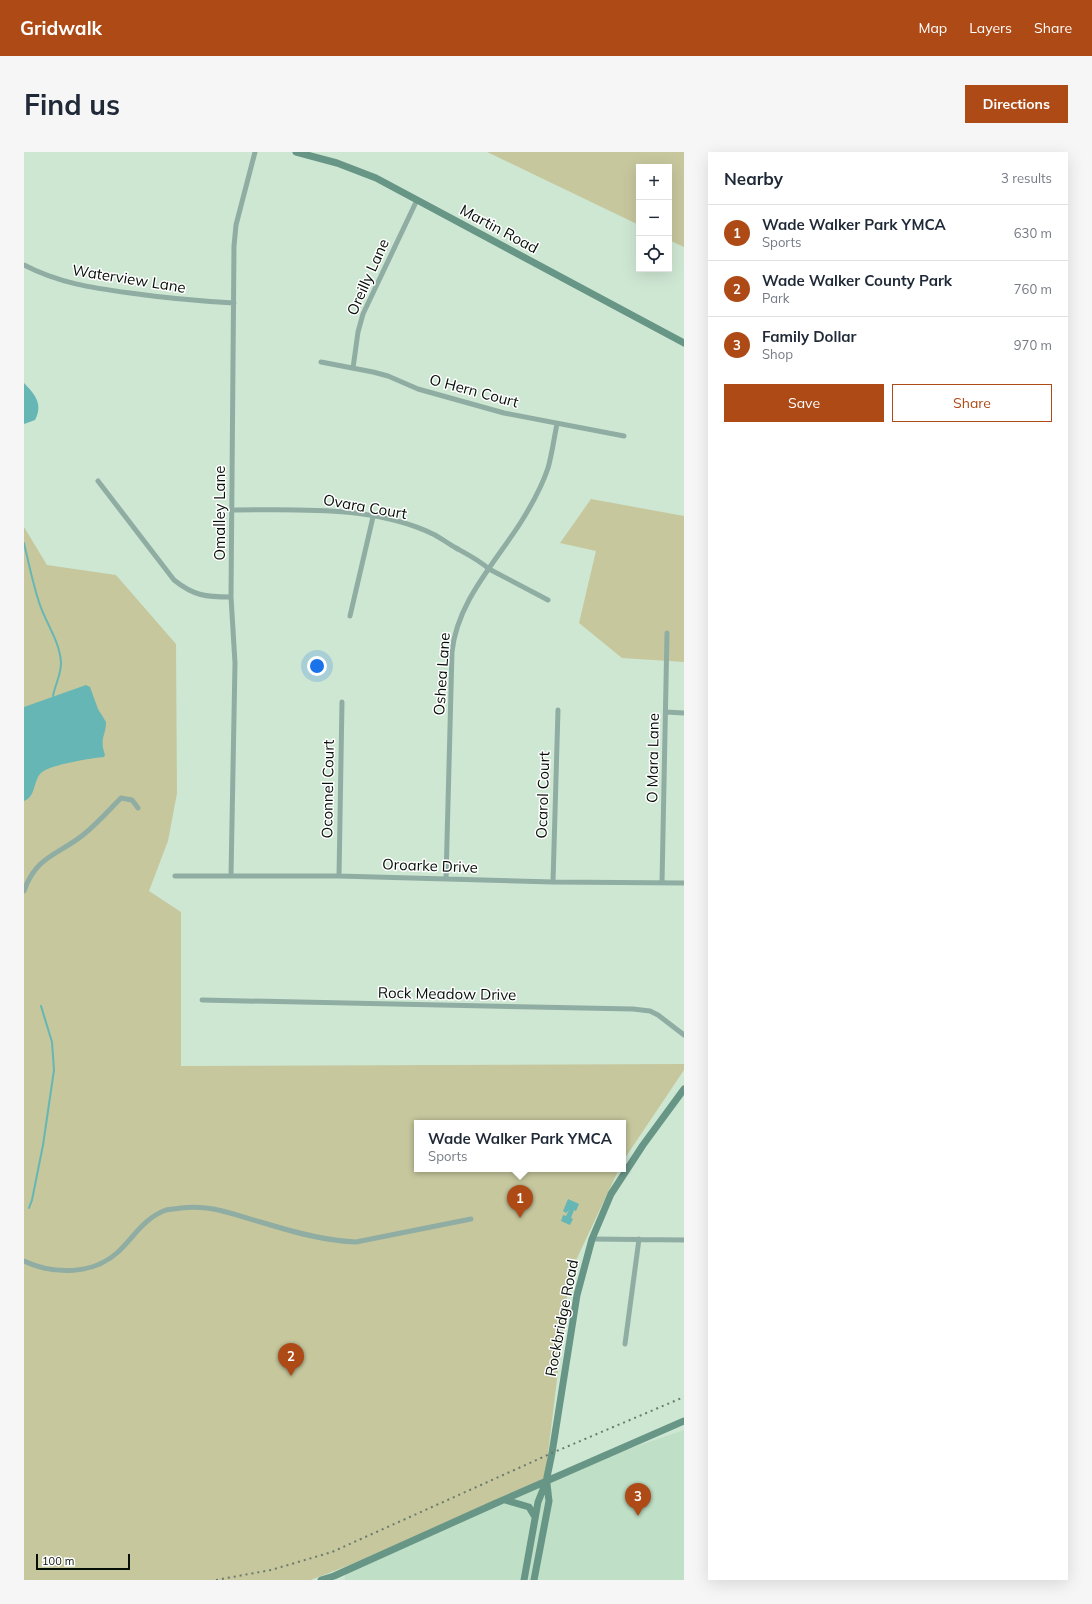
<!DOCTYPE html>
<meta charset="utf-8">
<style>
:root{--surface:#fff;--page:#f6f6f7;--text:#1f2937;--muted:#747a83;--line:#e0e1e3;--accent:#ad4a15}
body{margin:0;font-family:Mulish,sans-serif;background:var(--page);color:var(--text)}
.controls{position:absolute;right:12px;top:12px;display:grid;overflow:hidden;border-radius:0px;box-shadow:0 4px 16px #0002}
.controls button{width:36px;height:36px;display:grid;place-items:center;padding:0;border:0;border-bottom:1px solid var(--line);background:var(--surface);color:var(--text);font:20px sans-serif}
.scale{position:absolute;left:12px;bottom:10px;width:94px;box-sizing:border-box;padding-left:4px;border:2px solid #060e08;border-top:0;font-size:11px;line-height:14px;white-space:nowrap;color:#060e08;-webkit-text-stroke:3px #fff;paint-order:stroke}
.you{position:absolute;left:293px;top:514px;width:14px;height:14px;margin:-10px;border:3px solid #fff;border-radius:50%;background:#1a73e8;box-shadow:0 0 0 6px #1a73e833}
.badge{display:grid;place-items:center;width:26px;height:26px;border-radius:50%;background:var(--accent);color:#fff;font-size:13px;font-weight:700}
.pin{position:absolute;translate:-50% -33px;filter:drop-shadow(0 1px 2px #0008)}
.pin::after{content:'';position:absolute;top:21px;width:14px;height:12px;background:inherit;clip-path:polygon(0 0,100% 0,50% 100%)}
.popup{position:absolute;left:390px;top:968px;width:212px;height:52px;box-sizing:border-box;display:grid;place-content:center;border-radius:0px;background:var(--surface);filter:drop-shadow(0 1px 3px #0005);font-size:13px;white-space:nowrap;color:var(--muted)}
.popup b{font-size:15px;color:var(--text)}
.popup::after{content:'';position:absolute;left:50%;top:100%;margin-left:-8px;border:8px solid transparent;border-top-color:var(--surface)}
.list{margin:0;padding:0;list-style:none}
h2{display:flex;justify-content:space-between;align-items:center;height:52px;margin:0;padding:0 16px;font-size:17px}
h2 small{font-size:13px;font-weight:400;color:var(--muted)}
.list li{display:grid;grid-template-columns:26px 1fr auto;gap:12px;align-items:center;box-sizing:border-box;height:56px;padding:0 16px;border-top:1px solid var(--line)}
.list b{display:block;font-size:15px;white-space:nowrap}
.list p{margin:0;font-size:13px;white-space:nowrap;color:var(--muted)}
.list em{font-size:13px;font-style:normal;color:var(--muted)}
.actions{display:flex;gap:8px;padding:12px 16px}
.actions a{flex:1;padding:9px 0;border:1px solid var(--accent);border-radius:0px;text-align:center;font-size:14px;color:var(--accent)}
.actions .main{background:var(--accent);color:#fff}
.icon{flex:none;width:22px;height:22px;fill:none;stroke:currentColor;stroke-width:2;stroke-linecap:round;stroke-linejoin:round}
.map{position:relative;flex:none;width:660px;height:1428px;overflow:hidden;border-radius:0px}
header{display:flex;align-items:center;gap:24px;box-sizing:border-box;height:56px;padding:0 20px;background:var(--accent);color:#fff}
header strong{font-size:19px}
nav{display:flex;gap:22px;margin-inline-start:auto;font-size:14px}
.intro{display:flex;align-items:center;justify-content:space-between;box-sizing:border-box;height:96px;padding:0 24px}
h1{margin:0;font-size:28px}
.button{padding:10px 18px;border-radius:0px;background:var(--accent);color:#fff;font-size:14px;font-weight:700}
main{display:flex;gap:24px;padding:0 24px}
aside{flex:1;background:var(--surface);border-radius:0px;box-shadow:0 4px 16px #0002}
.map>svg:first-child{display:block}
.built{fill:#bfdfc6}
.green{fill:#c6c79d}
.water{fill:#65b6b5}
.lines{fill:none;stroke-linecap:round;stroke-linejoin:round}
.stream{stroke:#65b6b5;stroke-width:2}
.street{stroke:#90ada3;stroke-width:5}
.secondary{stroke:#679586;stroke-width:7}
.rail{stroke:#6a7a6d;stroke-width:2;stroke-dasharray:2 4;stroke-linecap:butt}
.labels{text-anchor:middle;stroke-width:3;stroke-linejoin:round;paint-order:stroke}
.street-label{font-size:15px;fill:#060e08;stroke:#fff}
</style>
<header>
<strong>Gridwalk</strong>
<nav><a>Map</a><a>Layers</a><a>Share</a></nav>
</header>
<div class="intro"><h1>Find us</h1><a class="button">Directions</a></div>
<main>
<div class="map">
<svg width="660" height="1428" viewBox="0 0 660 1428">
<rect width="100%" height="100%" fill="#cee7d3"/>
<!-- built -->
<path class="built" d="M 660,1278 L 660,1428 L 321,1428 L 320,1416 L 521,1326 Z"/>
<!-- green -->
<path class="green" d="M 463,0 L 660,0 L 660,95 L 645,88 L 645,15 L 615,15 L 615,73 Z
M 567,347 L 660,364 L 660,510 L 598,506 L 555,471 L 572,399 L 536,391 Z
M 0,375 L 23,413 L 92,423 L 152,492 L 153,641 L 144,689 L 125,739 L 157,760 L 157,914 L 660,912 L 660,918 L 599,1009 L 599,971 L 393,971 L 393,1017 L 595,1017 L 546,1121 L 521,1326 L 328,1412 L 287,1428 L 0,1428 Z"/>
<!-- water -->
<path class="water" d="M 0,231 C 12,243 19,253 11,268 L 0,272 Z
M 62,533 L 66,535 L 74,557 L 82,570 C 82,584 75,586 81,603 L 80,605 C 68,606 24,613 17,621 C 9,629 12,645 0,649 L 0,555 Z
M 544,1047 L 555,1052 L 552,1059 L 550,1058 L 547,1066 L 549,1067 L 546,1073 L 537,1069 L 539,1063 L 542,1064 L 545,1058 L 542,1061 L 539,1059 Z"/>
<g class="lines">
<!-- stream -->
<path class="stream" d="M 0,391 C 5,412 9,433 16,453 C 23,473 36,490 37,511 C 37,523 31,533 29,544
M 5,1056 L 8,1048 L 19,993 L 30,918 L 28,890 L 17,854"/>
<!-- street -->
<path class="street" d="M 0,113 C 34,131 69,136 106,141 C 141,146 175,149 210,151
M 297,210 L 349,220 L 364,224 L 394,237 L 480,261 L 600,284
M 329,216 L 334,180 L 339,162 L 393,48
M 74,329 L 150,428 C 170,444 182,445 207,445
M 208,358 C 274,358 350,353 411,383 C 418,387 425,392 432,396 C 443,402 455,408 465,417 L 524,448
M 326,464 L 349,365
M 642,560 L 660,561
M 151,724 L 315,724 L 529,730 L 660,731
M 207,724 L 211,511 L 207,445 L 210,94 L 212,73 L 231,0
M 315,724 L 318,550
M 422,727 L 428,500 C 433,450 471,411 497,370 C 507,354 518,334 524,316 C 528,302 530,286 533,272
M 529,730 L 534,558
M 638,731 L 643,481
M 0,739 C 12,704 34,703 59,683 C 73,672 85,658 97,646 L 108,648 L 114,656
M 178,848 L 609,857 L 626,859 L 634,863 L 660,883
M 568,1087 L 660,1088
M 0,1109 C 30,1123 69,1123 94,1100 C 110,1085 120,1066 142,1058 C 146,1057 152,1057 157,1056 C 188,1052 210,1063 240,1071 C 269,1080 301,1089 332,1090 L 447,1067
M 601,1192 L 615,1087"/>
<!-- secondary -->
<path class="secondary" d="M 272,0 L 313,11 L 352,26 L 660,191
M 481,1348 L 505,1355 L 511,1365
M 297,1428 L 310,1424 L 470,1352 L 660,1269
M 500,1428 L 514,1350 L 522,1330 L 528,1301 L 553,1143 L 568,1087 L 587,1042 L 619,993 L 660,937
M 510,1428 L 525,1349 L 523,1332"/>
<!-- rail -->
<path class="rail" d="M 192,1428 L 247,1418 L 308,1400 L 528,1301 L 660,1245"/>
</g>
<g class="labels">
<!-- street labels -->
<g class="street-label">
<text transform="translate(475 77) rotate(28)" y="5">Martin Road</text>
<text transform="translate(344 125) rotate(-66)" y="5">Oreilly Lane</text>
<text transform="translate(105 127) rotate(9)" y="5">Waterview Lane</text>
<text transform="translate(450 239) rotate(15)" y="5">O Hern Court</text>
<text transform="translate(341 355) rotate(10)" y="5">Ovara Court</text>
<text transform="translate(196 361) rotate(-90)" y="5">Omalley Lane</text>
<text transform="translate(418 522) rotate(-86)" y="5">Oshea Lane</text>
<text transform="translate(629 606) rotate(-89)" y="5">O Mara Lane</text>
<text transform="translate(304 637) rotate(-89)" y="5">Oconnel Court</text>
<text transform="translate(519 643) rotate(-88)" y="5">Ocarol Court</text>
<text transform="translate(406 714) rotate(2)" y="5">Oroarke Drive</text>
<text transform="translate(423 842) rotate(1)" y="5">Rock Meadow Drive</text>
<text transform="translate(538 1166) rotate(-79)" y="5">Rockbridge Road</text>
</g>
</g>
</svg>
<div class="controls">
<button>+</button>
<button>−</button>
<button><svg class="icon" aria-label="locate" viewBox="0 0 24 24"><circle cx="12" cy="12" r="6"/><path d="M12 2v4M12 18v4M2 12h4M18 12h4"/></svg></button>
</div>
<div class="scale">100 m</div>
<div class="you"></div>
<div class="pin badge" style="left:496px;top:1066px">1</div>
<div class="popup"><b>Wade Walker Park YMCA</b>Sports</div>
<div class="pin badge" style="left:267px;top:1224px">2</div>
<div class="pin badge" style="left:614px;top:1364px">3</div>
</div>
<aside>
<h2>Nearby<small>3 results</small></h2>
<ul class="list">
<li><span class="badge">1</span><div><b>Wade Walker Park YMCA</b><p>Sports</p></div><em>630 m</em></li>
<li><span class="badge">2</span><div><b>Wade Walker County Park</b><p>Park</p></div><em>760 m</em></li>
<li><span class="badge">3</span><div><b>Family Dollar</b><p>Shop</p></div><em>970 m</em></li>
</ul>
<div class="actions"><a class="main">Save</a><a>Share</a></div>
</aside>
</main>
